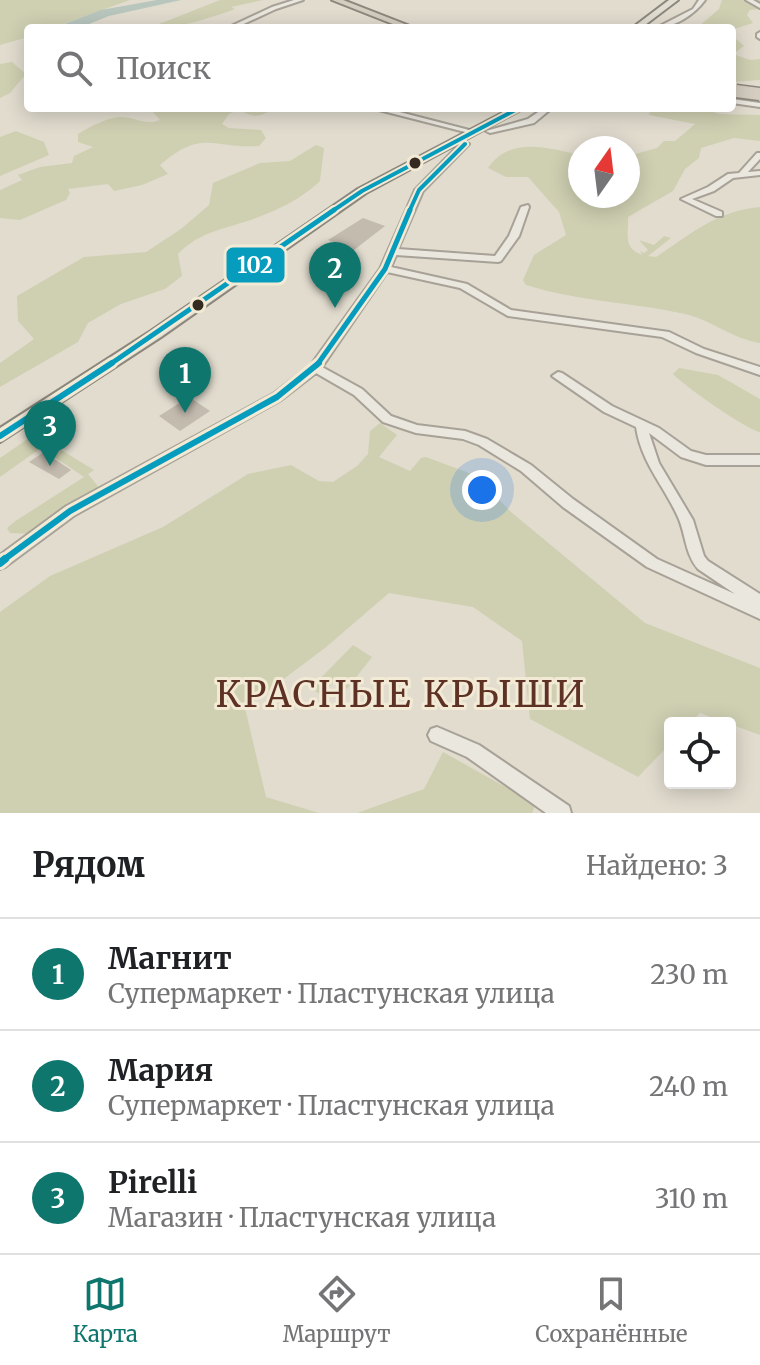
<!DOCTYPE html>
<html lang="ru">
<meta charset="utf-8">
<style>
:root{--surface:#fff;--page:#f2f2f2;--text:#202124;--muted:#757577;--line:#e0e0e0;--accent:#0f766e}
body{margin:0;font-family:Merriweather,serif;background:var(--page);color:var(--text)}
.controls{position:absolute;right:24px;bottom:24px;display:grid;overflow:hidden;border-radius:8px;box-shadow:0 4px 20px #0003}
.controls button{width:72px;height:72px;display:grid;place-items:center;padding:0;border:0;border-bottom:2px solid var(--line);background:var(--surface);color:var(--text);font:40px sans-serif}
.compass{position:absolute;left:568px;top:136px;width:72px;height:72px;border-radius:50%;background:var(--surface);box-shadow:0 4px 20px #0003;rotate:14deg}
.you{position:absolute;left:482px;top:490px;width:28px;height:28px;margin:-20px;border:6px solid #fff;border-radius:50%;background:#1a73e8;box-shadow:0 0 0 12px #1a73e833}
.badge{display:grid;place-items:center;width:52px;height:52px;border-radius:50%;background:var(--accent);color:#fff;font-size:26px;font-weight:700}
.pin{position:absolute;translate:-50% -66px;filter:drop-shadow(0 2px 4px #0008)}
.pin::after{content:'';position:absolute;top:42px;width:28px;height:24px;background:inherit;clip-path:polygon(0 0,100% 0,50% 100%)}
.list{margin:0;padding:0;list-style:none}
h2{display:flex;justify-content:space-between;align-items:center;height:104px;margin:0;padding:0 32px;font-size:34px}
h2 small{font-size:26px;font-weight:400;color:var(--muted)}
.list li{display:grid;grid-template-columns:52px 1fr auto;gap:24px;align-items:center;box-sizing:border-box;height:112px;padding:0 32px;border-top:2px solid var(--line)}
.list b{display:block;font-size:30px;white-space:nowrap}
.list p{margin:0;font-size:26px;white-space:nowrap;color:var(--muted)}
.list em{font-size:26px;font-style:normal;color:var(--muted)}
.icon{flex:none;width:44px;height:44px;fill:none;stroke:currentColor;stroke-width:2;stroke-linecap:round;stroke-linejoin:round}
.map{position:relative;flex:none;width:760px;height:813px;overflow:hidden}
.search{position:absolute;background:var(--surface);box-shadow:0 4px 20px #0003;left:24px;right:24px;top:24px;height:88px;display:flex;align-items:center;gap:20px;box-sizing:border-box;padding:0 28px;border-radius:8px;color:var(--muted);font-size:30px}
.sheet{height:440px;background:var(--surface)}
nav{display:flex;justify-content:space-around;align-items:center;box-sizing:border-box;height:112px;border-top:2px solid var(--line);background:var(--surface);font-size:22px;color:var(--muted)}
nav a{display:grid;justify-items:center;gap:4px}
nav .on{color:var(--accent)}
.map>svg:first-child{display:block}
.green{fill:#cfd0b2}
.water{fill:#b8c6be}
.building{fill:#c4bbaf}
.lines{fill:none;stroke-linecap:round;stroke-linejoin:round}
.minor-casing{stroke:#a7a197;stroke-width:4}
.major-casing{stroke:#8c877d;stroke-width:4}
.highway-casing{stroke:#8c877d;stroke-width:4}
.minor{fill:#eae7df;fill-rule:evenodd}
.major{fill:#e1ddd1;fill-rule:evenodd}
.highway{fill:#d4cdc0;fill-rule:evenodd}
.highway-bridge-far1-casing{stroke:#8c877d;stroke-width:11;stroke-linecap:butt}
.highway-bridge-casing{stroke:#8c877d;stroke-width:15;stroke-linecap:butt}
.highway-bridge-far1{stroke:#d4cdc0;stroke-width:9}
.highway-bridge{stroke:#d4cdc0;stroke-width:12}
.bus-1-far3-casing{stroke:#f2ead5;stroke-width:8}
.bus-1-far2-casing{stroke:#f2ead5;stroke-width:10}
.bus-1-far1-casing{stroke:#f2ead5;stroke-width:12}
.bus-1-casing{stroke:#f2ead5;stroke-width:14}
.bus-1-far3{stroke:#059cbd;stroke-width:4}
.bus-1-far2{stroke:#059cbd;stroke-width:5}
.bus-1-far1{stroke:#059cbd;stroke-width:6}
.bus-1{stroke:#059cbd;stroke-width:8}
.bus-dot{fill:#352a20;stroke:#f2ead5;stroke-width:3}
.labels{text-anchor:middle;stroke-width:6;stroke-linejoin:round;paint-order:stroke}
.near-neighbourhood-label{font-size:36px;letter-spacing:2px;fill:#5d3124;stroke:#f2ead5}
.line-badge{stroke:#f2ead5;stroke-width:3}
.badge-label{font-size:22px;text-anchor:middle;font-weight:bold;fill:#fff}
</style>
<div class="map">
<svg width="760" height="813" viewBox="0 0 760 813">
<rect width="100%" height="100%" fill="#e1dcce"/>
<!-- green -->
<path class="green" d="M 0,0 L 130,0 L 52,28 L 28,28 L 28,37 L 0,45 Z
M 220,0 L 263,0 L 231,7 L 235,9 C 205,20 179,28 149,28 Z
M 722,0 L 760,0 L 760,9 L 750,10 L 747,15 L 753,23 L 734,29 L 736,39 L 744,46 L 733,54 L 750,60 L 760,59 L 760,80 L 732,82 L 732,28 L 697,28 L 719,9 Z
M 12,62 L 26,74 L 10,93 L 0,98 L 0,64 Z
M 275,108 C 261,116 254,120 240,109 L 229,114 L 222,124 L 229,128 L 261,130 L 266,138 L 259,146 C 212,149 203,128 160,165 L 168,174 L 142,185 L 114,191 L 108,184 L 68,189 L 70,193 L 66,200 L 20,220 L 0,218 L 0,190 L 22,180 L 18,175 L 40,167 L 72,163 L 74,156 L 93,147 L 78,142 L 78,134 C 89,127 108,117 121,117 C 135,117 146,126 160,120 L 153,112 L 197,108 Z
M 651,108 L 702,108 L 719,114 L 760,115 L 760,141 L 734,138 L 701,148 L 699,158 L 685,169 L 673,191 L 628,217 C 629,234 622,247 642,255 L 640,251 L 644,253 L 648,250 L 639,240 L 654,245 L 664,236 L 671,238 L 648,256 L 656,257 C 691,234 716,211 760,207 L 760,343 C 733,339 711,320 685,314 C 631,302 581,302 526,285 L 523,280 L 534,255 L 566,235 L 559,212 L 528,177 L 506,177 L 488,168 C 509,136 548,148 580,155 L 580,196 L 628,196 L 628,156 L 657,148 L 664,141 L 675,141 L 695,124 L 649,115 Z
M 16,131 L 44,142 L 49,155 L 0,176 L 0,137 Z
M 316,145 L 324,148 L 320,181 C 301,199 280,209 256,218 C 227,229 201,230 178,254 L 182,276 L 165,289 L 121,304 L 88,323 L 78,342 L 0,387 L 0,363 L 34,339 L 18,321 L 17,296 L 84,257 L 146,252 L 181,229 L 209,205 L 213,183 L 260,163 L 290,161 Z
M 679,368 L 718,375 L 760,399 L 760,432 C 747,430 683,385 673,374 Z
M 380,423 L 397,435 L 379,457 L 410,471 L 421,458 L 426,457 L 477,476 L 511,512 L 645,623 L 760,668 L 760,735 L 700,713 L 690,723 L 670,723 L 670,744 L 638,777 L 530,719 L 522,641 L 473,607 L 389,593 L 325,648 L 245,708 L 266,797 L 319,813 L 0,813 L 0,612 L 50,576 L 163,527 L 248,474 L 291,465 L 319,481 L 333,482 L 357,466 L 368,454 L 370,431 Z
M 35,434 L 94,470 L 88,474 L 101,490 L 34,534 L 10,533 L 7,528 L 14,522 L 84,477 L 41,448 L 0,477 L 0,458 Z
M 353,645 L 372,657 L 347,689 L 335,681 L 321,695 L 311,688 Z
M 443,752 L 536,804 L 532,813 L 357,813 L 424,789 Z"/>
<!-- water -->
<path class="water" d="M 157,0 L 181,0 L 109,16 L 79,28 L 54,28 L 101,10 Z"/>
<!-- building -->
<path class="building" d="M 363,218 L 385,226 L 354,250 L 328,240 Z
M 189,397 L 210,411 L 180,431 L 159,416 Z
M 44,452 L 71,470 L 59,479 L 29,462 Z"/>
<g class="lines">
<defs>
<path id="minor" d="M 294,0 L 303,0 L 276,9 L 235,28 L 227,28 L 272,7 Z
M 699,0 L 705,0 C 695,14 674,28 656,28 L 693,9 Z
M 746,0 L 753,0 L 760,4 L 760,8 Z
M 760,32 L 760,39 L 757,37 L 757,34 Z
M 732,99 L 760,103 L 760,107 L 732,103 Z
M 371,108 L 384,108 L 477,132 L 473,134 Z
M 544,108 L 552,108 L 534,123 L 490,133 L 486,131 L 528,119 Z
M 462,142 L 469,144 L 423,191 L 398,249 L 495,256 L 509,236 L 521,207 L 528,205 L 529,207 L 519,236 L 501,261 L 498,262 L 396,255 L 391,267 L 467,284 L 511,310 L 669,332 L 704,349 L 760,367 L 760,375 L 696,353 L 662,337 L 508,316 L 460,288 L 387,272 L 322,367 L 362,389 L 391,416 L 417,425 L 465,431 L 487,439 L 531,465 L 573,499 L 657,559 L 735,594 L 698,569 C 685,554 686,535 678,517 C 664,486 641,462 636,427 L 604,412 L 552,376 L 558,372 L 562,373 L 612,406 L 659,428 L 691,451 L 706,455 L 760,455 L 760,465 L 706,465 L 681,457 L 649,433 L 659,463 L 693,520 L 704,556 L 708,561 L 760,594 L 760,619 L 647,567 L 563,507 L 521,471 L 479,445 L 463,439 L 416,433 L 383,422 L 354,395 L 316,373 L 281,400 L 75,515 L 5,567 L 0,569 L 0,555 L 65,507 L 273,394 L 311,365 L 380,269 L 415,190 Z
M 757,153 L 760,153 L 760,159 L 748,172 L 760,171 L 760,175 L 733,178 L 714,191 L 692,199 L 722,212 L 722,216 L 716,216 L 681,199 L 708,187 L 728,174 L 739,173 Z
M 437,727 L 479,745 L 569,806 L 571,813 L 546,813 L 467,757 L 431,741 L 428,735 L 431,729 Z"/>
<path id="major" d="M 669,0 L 678,0 L 641,28 L 632,28 Z
M 512,108 L 524,108 L 366,193 L 161,337 L 0,442 L 0,428 L 151,331 L 358,189 Z"/>
<path id="highway" d="M 332,0 L 343,0 L 415,28 L 403,28 Z"/>
</defs>
<!-- minor casing -->
<use href="#minor" class="minor-casing"/>
<!-- major casing -->
<use href="#major" class="major-casing"/>
<!-- highway casing -->
<use href="#highway" class="highway-casing"/>
<!-- minor -->
<use href="#minor" class="minor"/>
<!-- major -->
<use href="#major" class="major"/>
<!-- highway -->
<use href="#highway" class="highway"/>
<defs>
<path id="highway-bridge-far1" d="M 732,91 L 755,93"/>
<path id="highway-bridge" d="M 736,91 L 760,94"/>
</defs>
<!-- highway-bridge-far1 casing -->
<use href="#highway-bridge-far1" class="highway-bridge-far1-casing"/>
<!-- highway-bridge casing -->
<use href="#highway-bridge" class="highway-bridge-casing"/>
<!-- highway-bridge-far1 -->
<use href="#highway-bridge-far1" class="highway-bridge-far1"/>
<!-- highway-bridge -->
<use href="#highway-bridge" class="highway-bridge"/>
<defs>
<path id="bus-1-far3" d="M 331,212 L 362,191 L 519,108
M 409,212 L 419,190 L 465,144"/>
<path id="bus-1-far2" d="M 109,365 L 334,210
M 317,365 L 385,269 L 410,210"/>
<path id="bus-1-far1" d="M 0,436 L 112,363
M 2,561 L 70,511 L 277,397 L 319,363"/>
<path id="bus-1" d="M 0,563 L 5,559"/>
</defs>
<!-- bus-1-far3 casing -->
<use href="#bus-1-far3" class="bus-1-far3-casing"/>
<!-- bus-1-far2 casing -->
<use href="#bus-1-far2" class="bus-1-far2-casing"/>
<!-- bus-1-far1 casing -->
<use href="#bus-1-far1" class="bus-1-far1-casing"/>
<!-- bus-1 casing -->
<use href="#bus-1" class="bus-1-casing"/>
<!-- bus-1-far3 -->
<use href="#bus-1-far3" class="bus-1-far3"/>
<!-- bus-1-far2 -->
<use href="#bus-1-far2" class="bus-1-far2"/>
<!-- bus-1-far1 -->
<use href="#bus-1-far1" class="bus-1-far1"/>
<!-- bus-1 -->
<use href="#bus-1" class="bus-1"/>
</g>
<!-- markers -->
<g class="bus-dot">
<circle cx="415" cy="163" r="7"/>
<circle cx="198" cy="305" r="7"/>
</g>
<g class="labels">
<!-- near-neighbourhood labels -->
<g class="near-neighbourhood-label">
<text x="401" y="707">КРАСНЫЕ КРЫШИ</text>
</g>
</g>
<rect class="line-badge" x="225" y="246" width="61" height="38" rx="8" fill="#059cbd"/>
<g class="badge-label">
<text x="255" y="273">102</text>
</g>
</svg>
<div class="controls">
<button><svg class="icon" aria-label="locate" viewBox="0 0 24 24"><circle cx="12" cy="12" r="6"/><path d="M12 2v4M12 18v4M2 12h4M18 12h4"/></svg></button>
</div>
<svg class="compass" viewBox="-18 -18 36 36"><path d="M0-13l5 13h-10z" fill="#e53935"/><path d="M0 13l5-13h-10z" fill="#757577"/></svg>
<div class="you"></div>
<div class="pin badge" style="left:185px;top:413px">1</div>
<div class="pin badge" style="left:335px;top:308px">2</div>
<div class="pin badge" style="left:50px;top:466px">3</div>
<div class="search"><svg class="icon" aria-label="search" viewBox="0 0 24 24"><circle cx="10" cy="10" r="6"/><path d="M15 15l6 6"/></svg>Поиск</div>
</div>
<section class="sheet">
<h2>Рядом<small>Найдено: 3</small></h2>
<ul class="list">
<li><span class="badge">1</span><div><b>Магнит</b><p>Супермаркет · Пластунская улица</p></div><em>230 m</em></li>
<li><span class="badge">2</span><div><b>Мария</b><p>Супермаркет · Пластунская улица</p></div><em>240 m</em></li>
<li><span class="badge">3</span><div><b>Pirelli</b><p>Магазин · Пластунская улица</p></div><em>310 m</em></li>
</ul>
</section>
<nav>
<a class="on"><svg class="icon" aria-label="map" viewBox="0 0 24 24"><path d="M3 6l6-2 6 2 6-2v14l-6 2-6-2-6 2zM9 4v14M15 6v14"/></svg>Карта</a>
<a><svg class="icon" aria-label="directions" viewBox="0 0 24 24"><path d="M12 3l9 9-9 9-9-9zM9 14v-3h6M13 9l2 2-2 2"/></svg>Маршрут</a>
<a><svg class="icon" aria-label="saved" viewBox="0 0 24 24"><path d="M7 4h10v16l-5-4-5 4z"/></svg>Сохранённые</a>
</nav>
